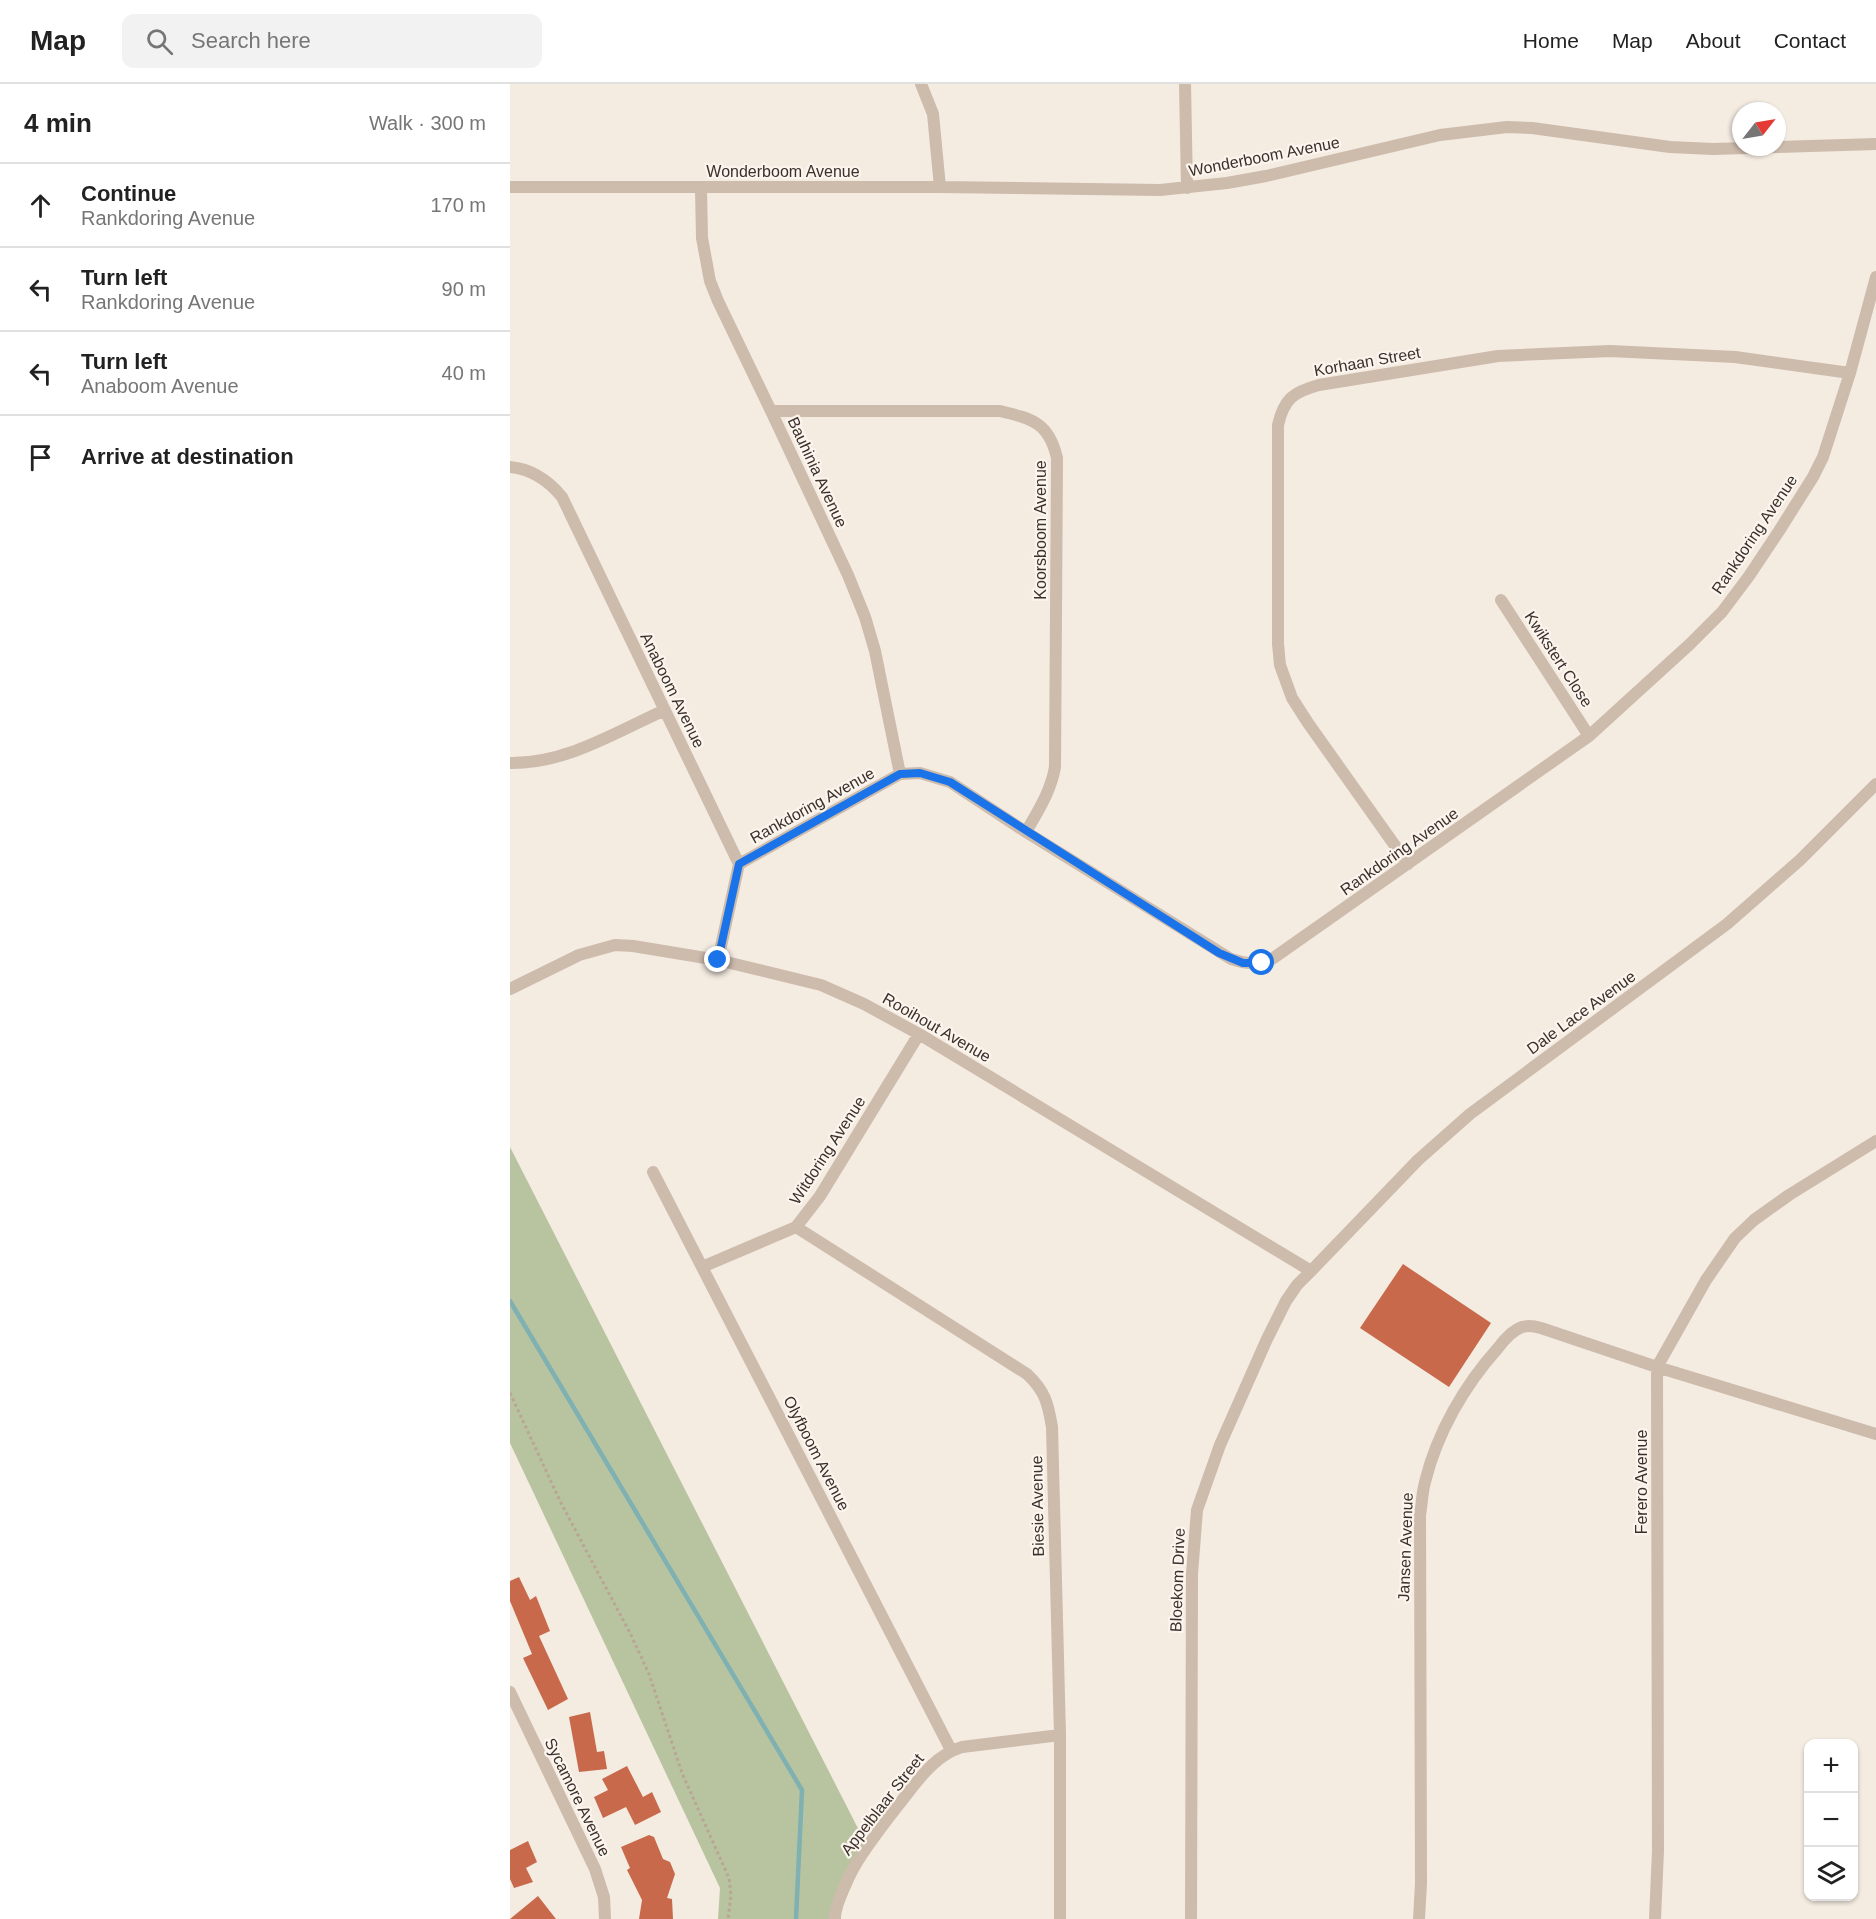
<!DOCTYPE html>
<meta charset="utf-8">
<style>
:root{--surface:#fff;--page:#f2f2f2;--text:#222;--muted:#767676;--line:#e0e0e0}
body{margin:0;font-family:Helvetica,sans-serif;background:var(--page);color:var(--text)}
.controls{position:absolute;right:18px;bottom:18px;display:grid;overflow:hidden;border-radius:12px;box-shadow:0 2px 4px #0004}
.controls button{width:54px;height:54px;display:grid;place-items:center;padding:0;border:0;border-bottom:2px solid var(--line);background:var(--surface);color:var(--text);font:30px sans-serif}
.compass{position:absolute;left:1222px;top:18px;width:54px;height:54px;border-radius:50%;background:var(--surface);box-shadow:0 2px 4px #0004;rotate:59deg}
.stop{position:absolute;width:18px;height:18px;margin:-14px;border:4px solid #1a73e8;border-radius:50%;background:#fff}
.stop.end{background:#1a73e8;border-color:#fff;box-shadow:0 2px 6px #0008}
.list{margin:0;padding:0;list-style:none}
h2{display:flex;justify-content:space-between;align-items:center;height:78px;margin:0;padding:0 24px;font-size:26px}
h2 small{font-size:20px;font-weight:400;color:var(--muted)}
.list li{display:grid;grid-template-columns:39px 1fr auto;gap:18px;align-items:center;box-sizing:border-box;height:84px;padding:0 24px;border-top:2px solid var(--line)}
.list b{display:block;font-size:22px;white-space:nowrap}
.list p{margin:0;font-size:20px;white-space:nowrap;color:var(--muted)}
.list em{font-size:20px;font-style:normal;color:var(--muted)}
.icon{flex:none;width:33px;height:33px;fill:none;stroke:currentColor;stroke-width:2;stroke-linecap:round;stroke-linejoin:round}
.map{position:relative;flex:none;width:1366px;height:1835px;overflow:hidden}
header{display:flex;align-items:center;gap:36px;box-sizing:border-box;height:84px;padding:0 30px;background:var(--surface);border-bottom:2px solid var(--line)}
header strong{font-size:28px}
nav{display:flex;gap:33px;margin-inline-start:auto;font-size:21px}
.search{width:420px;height:54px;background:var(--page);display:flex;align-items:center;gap:15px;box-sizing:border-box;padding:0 21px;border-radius:12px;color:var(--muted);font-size:22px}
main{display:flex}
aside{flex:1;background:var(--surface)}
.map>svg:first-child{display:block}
.green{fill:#b8c4a0}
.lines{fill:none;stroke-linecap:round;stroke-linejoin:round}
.stream{stroke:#7fb0b2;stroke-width:4.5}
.building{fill:#c8694b}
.path{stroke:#b9a596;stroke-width:3;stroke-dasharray:3 3;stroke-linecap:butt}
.minor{stroke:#cdbbac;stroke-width:12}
.route{stroke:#1a73e8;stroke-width:8}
.labels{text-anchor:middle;stroke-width:4.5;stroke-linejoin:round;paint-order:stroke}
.street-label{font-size:16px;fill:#3b302b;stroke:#fbf5ee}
</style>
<header>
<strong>Map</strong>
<div class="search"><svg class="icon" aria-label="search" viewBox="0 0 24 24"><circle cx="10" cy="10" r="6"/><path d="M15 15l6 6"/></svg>Search here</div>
<nav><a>Home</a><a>Map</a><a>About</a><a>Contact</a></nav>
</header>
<main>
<aside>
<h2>4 min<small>Walk · 300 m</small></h2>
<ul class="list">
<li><svg class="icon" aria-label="ahead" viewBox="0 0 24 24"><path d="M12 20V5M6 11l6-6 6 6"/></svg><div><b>Continue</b><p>Rankdoring Avenue</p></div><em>170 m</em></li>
<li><svg class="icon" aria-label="left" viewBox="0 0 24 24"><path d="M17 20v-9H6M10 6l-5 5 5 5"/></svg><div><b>Turn left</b><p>Rankdoring Avenue</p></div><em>90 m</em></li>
<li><svg class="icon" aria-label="left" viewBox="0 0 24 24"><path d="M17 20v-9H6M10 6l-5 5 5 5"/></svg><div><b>Turn left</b><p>Anaboom Avenue</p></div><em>40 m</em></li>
<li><svg class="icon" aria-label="arrive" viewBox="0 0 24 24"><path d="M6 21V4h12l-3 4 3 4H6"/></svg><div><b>Arrive at destination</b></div></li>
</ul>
</aside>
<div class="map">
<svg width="1366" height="1835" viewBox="0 0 1366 1835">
<rect width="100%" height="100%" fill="#f4ebe1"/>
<!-- green -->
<path class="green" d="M 0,1063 L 358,1764 L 331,1826 L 331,1835 L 208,1835 L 210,1804 L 0,1359 Z"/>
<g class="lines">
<!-- stream -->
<path class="stream" d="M 0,1217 L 292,1706 L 286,1835"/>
</g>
<!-- building -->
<path class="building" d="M 893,1180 L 981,1239 L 939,1303 L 850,1244 Z
M 9,1493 L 20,1516 L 26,1512 L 40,1547 L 29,1552 L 58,1615 L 38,1626 L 13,1574 L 22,1570 L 0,1517 L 0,1497 Z
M 80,1628 L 87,1668 L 94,1667 L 97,1685 L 69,1688 L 59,1633 Z
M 117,1682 L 133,1713 L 142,1708 L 151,1728 L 125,1741 L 116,1723 L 93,1734 L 84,1713 L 98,1706 L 92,1695 Z
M 139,1751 L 144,1753 L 153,1775 L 160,1778 L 165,1790 L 157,1814 L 162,1815 L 163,1835 L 129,1835 L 132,1816 L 117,1786 L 120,1784 L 111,1763 Z
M 18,1757 L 27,1778 L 16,1784 L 23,1798 L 4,1804 L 0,1795 L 0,1766 Z
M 28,1812 L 46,1835 L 0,1835 Z"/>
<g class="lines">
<!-- path -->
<path class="path" d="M 0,1309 L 51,1419 L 121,1551 L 139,1590 L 172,1689 L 219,1794 L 221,1811 L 218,1835"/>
<!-- minor -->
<path class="minor" d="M 411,0 L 423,30 L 430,103
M 675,0 L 677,104
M 0,103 L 430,103 L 650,106 L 717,99 L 756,92 L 930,51 L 997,43 L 1022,44 L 1160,63 L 1203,65 L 1366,60
M 191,104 L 192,154 L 200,197 L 208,217 L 261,327 L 338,491 L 355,533 L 365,567 L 390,690
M 261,327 L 490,327 C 523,335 539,339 547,374 L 545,683 C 541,707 528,727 516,748
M 0,383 C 22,385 38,396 52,413 L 229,780 L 208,876
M 991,516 L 1079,652
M 0,679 C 56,680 106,648 155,626
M 229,780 L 390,690 L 410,689 L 440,698 L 516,748 L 721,875 C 736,880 747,881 762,875 L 1079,652 L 1180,560 L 1212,528 L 1239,492 L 1269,447 L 1303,393 L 1313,373 L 1340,289 L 1366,193
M 898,780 L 798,639 L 782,614 L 770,581 L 768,560 L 768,341 C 774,315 783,308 809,301 L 988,272 L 1100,267 L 1225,273 L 1340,289
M 0,905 L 69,871 L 105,861 L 123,862 L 208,876 L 311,901 L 354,920 L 409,950 L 801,1187
M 143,1088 L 441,1666
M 286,1143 L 517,1290 C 535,1307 538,1319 542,1343 L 550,1651 L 550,1835
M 192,1183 L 286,1143 L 310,1112 L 409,950
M 0,1608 L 85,1785 L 94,1813 L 95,1835
M 324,1835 C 332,1792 360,1758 386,1724 C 405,1701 422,1672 452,1663 L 550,1651
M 681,1835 L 682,1490 L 687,1426 L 710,1361 L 757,1255 L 776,1217 L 787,1201 L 801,1187 L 908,1076 L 960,1030 L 1217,840 L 1290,776 L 1366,700
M 909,1835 L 911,1799 L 910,1431 C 912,1420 912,1409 915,1398 C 927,1349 954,1302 988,1264 C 994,1256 1003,1246 1012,1243 C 1019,1241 1024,1242 1031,1244 L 1147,1283 L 1366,1350
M 1145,1835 L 1148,1767 L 1147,1283 L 1196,1196 L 1225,1154 L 1244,1136 L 1279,1111 L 1366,1057"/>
</g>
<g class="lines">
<!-- route -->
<path class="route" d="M 208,876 L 229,780 L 390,690 L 410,689 L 440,698 L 709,869 L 733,879 L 752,879"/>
</g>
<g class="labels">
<!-- street labels -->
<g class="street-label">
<text transform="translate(754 72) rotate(-11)" y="6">Wonderboom Avenue</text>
<text x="273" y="93">Wonderboom Avenue</text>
<text transform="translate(857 277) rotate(-10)" y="6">Korhaan Street</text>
<text transform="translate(308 388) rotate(65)" y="6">Bauhinia Avenue</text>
<text transform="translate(530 446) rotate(-90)" y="6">Koorsboom Avenue</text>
<text transform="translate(1244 450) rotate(-56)" y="6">Rankdoring Avenue</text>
<text transform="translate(1049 575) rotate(57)" y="6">Kwikstert Close</text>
<text transform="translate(163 606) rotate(64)" y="6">Anaboom Avenue</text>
<text transform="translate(302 721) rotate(-29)" y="6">Rankdoring Avenue</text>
<text transform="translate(889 767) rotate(-35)" y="6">Rankdoring Avenue</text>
<text transform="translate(1071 928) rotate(-36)" y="6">Dale Lace Avenue</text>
<text transform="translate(427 943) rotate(30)" y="6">Rooihout Avenue</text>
<text transform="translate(317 1066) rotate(-57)" y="6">Witdoring Avenue</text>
<text transform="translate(307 1369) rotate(63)" y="6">Olyfboom Avenue</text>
<text transform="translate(1131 1398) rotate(-90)" y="6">Ferero Avenue</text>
<text transform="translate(527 1422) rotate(-91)" y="6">Biesie Avenue</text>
<text transform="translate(895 1463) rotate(-88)" y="6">Jansen Avenue</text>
<text transform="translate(667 1496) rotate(-88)" y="6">Bloekom Drive</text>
<text transform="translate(68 1713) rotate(64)" y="6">Sycamore Avenue</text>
<text transform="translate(372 1720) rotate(-52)" y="6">Appelblaar Street</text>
</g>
</g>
</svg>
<div class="controls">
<button>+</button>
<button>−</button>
<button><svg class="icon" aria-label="layers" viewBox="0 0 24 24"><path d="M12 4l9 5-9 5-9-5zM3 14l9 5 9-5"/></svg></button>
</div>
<svg class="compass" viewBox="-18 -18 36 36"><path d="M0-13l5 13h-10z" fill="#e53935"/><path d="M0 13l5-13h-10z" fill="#767676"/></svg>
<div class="stop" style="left:752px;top:879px"></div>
<div class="stop end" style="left:208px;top:876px"></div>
</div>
</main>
